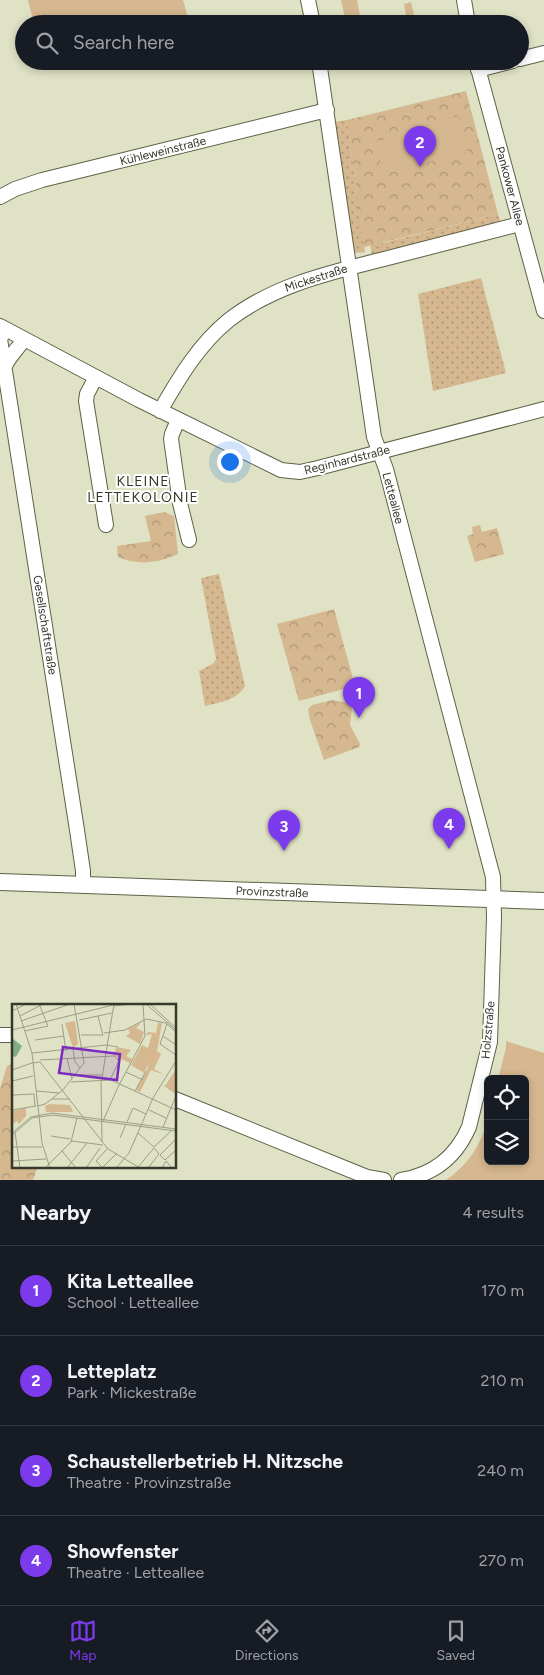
<!DOCTYPE html>
<meta charset="utf-8">
<style>
:root{--surface:#171b24;--page:#20242c;--text:#f1f3f6;--muted:#9ea1a6;--line:#363941;--accent:#7c3aed}
body{margin:0;font-family:Figtree,sans-serif;background:var(--page);color:var(--text)}
.controls{position:absolute;right:15px;bottom:15px;display:grid;overflow:hidden;border-radius:8px;box-shadow:0 2px 8px #0003}
.controls button{width:45px;height:45px;display:grid;place-items:center;padding:0;border:0;border-bottom:1px solid var(--line);background:var(--surface);color:var(--text);font:25px sans-serif}
.you{position:absolute;left:229px;top:461px;width:18px;height:18px;margin:-12px;border:4px solid #fff;border-radius:50%;background:#1a73e8;box-shadow:0 0 0 8px #1a73e833}
.badge{display:grid;place-items:center;width:32px;height:32px;border-radius:50%;background:var(--accent);color:#fff;font-size:16px;font-weight:700}
.pin{position:absolute;translate:-50% -41px;filter:drop-shadow(0 1px 2px #0008)}
.pin::after{content:'';position:absolute;top:26px;width:18px;height:15px;background:inherit;clip-path:polygon(0 0,100% 0,50% 100%)}
.list{margin:0;padding:0;list-style:none}
h2{display:flex;justify-content:space-between;align-items:center;height:65px;margin:0;padding:0 20px;font-size:21px}
h2 small{font-size:16px;font-weight:400;color:var(--muted)}
.list li{display:grid;grid-template-columns:32px 1fr auto;gap:15px;align-items:center;box-sizing:border-box;height:90px;padding:0 20px;border-top:1px solid var(--line)}
.list b{display:block;font-size:19px;white-space:nowrap}
.list p{margin:0;font-size:16px;white-space:nowrap;color:var(--muted)}
.list em{font-size:16px;font-style:normal;color:var(--muted)}
.icon{flex:none;width:28px;height:28px;fill:none;stroke:currentColor;stroke-width:2;stroke-linecap:round;stroke-linejoin:round}
.map{position:relative;flex:none;width:544px;height:1180px;overflow:hidden}
.search{position:absolute;background:var(--surface);box-shadow:0 2px 8px #0003;left:15px;right:15px;top:15px;height:55px;display:flex;align-items:center;gap:12px;box-sizing:border-box;padding:0 18px;border-radius:28px;color:var(--muted);font-size:19px}
.sheet{height:425px;background:var(--surface)}
nav{display:flex;justify-content:space-around;align-items:center;box-sizing:border-box;height:70px;border-top:1px solid var(--line);background:var(--surface);font-size:14px;color:var(--muted)}
nav a{display:grid;justify-items:center;gap:2px}
nav .on{color:var(--accent)}
.map>svg:first-child{display:block}
.grass{fill:url(#grass-dots)}
.park{fill:url(#park-crowns)}
.garden{fill:#d5b790}
.lines{fill:none;stroke-linecap:round;stroke-linejoin:round}
.minor-casing{stroke:#5f6147;stroke-width:16}
.major-casing{stroke:#5f6147;stroke-width:18}
.minor{stroke:#fff;stroke-width:14}
.major{stroke:#fff;stroke-width:16}
.labels{text-anchor:middle;stroke-width:4;stroke-linejoin:round;paint-order:stroke}
.street-label{font-size:12px;fill:#37382c;stroke:#fff}
.neighbourhood-label{font-size:14px;letter-spacing:1px;fill:#37382c;stroke:#fff}
.inset-road{fill:none;stroke:#9c9e87;stroke-width:1}
.view{fill:#7b2cbf;fill-opacity:0.15;stroke:#7b2cbf;stroke-width:2.5}
.inset-edge{fill:none;stroke:#37382c;stroke-width:2.5}
</style>
<div class="map">
<svg width="544" height="1180" viewBox="0 0 544 1180">
<defs>
<pattern id="grass-dots" width="8" height="8" patternUnits="userSpaceOnUse" patternTransform="scale(1.25)"><rect width="8" height="8" fill="#d5b790"/><path d="M2 2h.1M6 6h.1" fill="none" stroke="#ae9676" stroke-width="1.8" stroke-linecap="round"/></pattern>
<pattern id="park-crowns" width="20" height="18" patternUnits="userSpaceOnUse" patternTransform="scale(1.25)"><rect width="20" height="18" fill="#d5b790"/><path d="M2 6a3 3 0 1 1 6 0M12 15a3 3 0 1 1 6 0" fill="none" stroke="#ae9676"/></pattern>
</defs>
<rect width="100%" height="100%" fill="#dfe2c4"/>
<!-- grass -->
<path class="grass" d="M 347,120 L 365,252 L 353,253 L 334,122 Z
M 498,214 L 501,223 L 372,256 L 369,237 L 383,243 Z
M 481,278 L 506,373 L 433,391 L 418,294 Z
M 219,574 L 245,686 C 236,701 221,702 205,706 L 199,671 L 214,663 L 216,659 L 201,578 Z"/>
<!-- park -->
<path class="park" d="M 466,91 L 498,214 L 364,247 L 347,120 Z
M 164,512 L 174,516 L 178,554 C 158,563 139,566 118,557 L 117,546 L 151,541 L 145,516 Z
M 480,525 L 482,532 L 497,528 L 504,554 L 475,562 L 467,536 L 473,534 L 472,527 Z
M 334,609 L 355,686 L 299,701 L 277,624 Z
M 333,700 L 348,703 L 352,709 L 350,725 L 360,744 L 359,747 L 324,760 L 310,720 L 308,709 L 312,705 Z
M 14,1063 L 14,1166 L 38,1166 L 33,1180 L 0,1180 L 0,1088 L 7,1066 Z"/>
<!-- garden -->
<path class="garden" d="M 28,0 L 183,0 L 190,24 L 34,24 Z
M 341,0 L 357,0 L 361,20 L 346,23 Z
M 411,2 L 415,19 L 407,21 L 404,4 Z
M 459,116 L 468,152 L 402,168 L 402,166 L 383,171 L 376,141 L 395,137 L 394,133 Z
M 506,1041 L 544,1053 L 544,1180 L 446,1180 C 468,1165 481,1145 488,1119 L 488,1161 L 525,1161 L 525,1079 L 498,1079 L 506,1048 Z"/>
<g class="lines">
<defs>
<path id="minor" d="M 308,0 L 313,24
M 464,0 L 468,24
M 520,59 L 544,53
M 319,61 L 374,437 L 386,469 L 493,877 L 494,918 L 490,1042 L 469,1127 C 456,1157 433,1175 401,1180
M 476,61 L 544,311
M 478,70 L 513,61
M 0,197 L 15,189 L 42,180 L 327,110
M 0,326 L 139,400 L 281,470 L 300,472 L 318,468 L 544,409
M 5,329 L 0,339 L 77,830 L 83,871 L 83,885
M 5,366 C 10,355 18,349 24,339
M 96,377 L 87,394 L 86,401 L 106,525
M 160,411 C 179,378 199,344 229,320 C 274,285 329,273 384,259 C 429,247 475,236 520,224
M 178,420 L 172,434 L 171,439 L 180,503 L 189,540
M 0,1035 L 14,1035
M 175,1099 L 367,1177 L 384,1180"/>
<path id="major" d="M 0,882 L 544,901"/>
</defs>
<!-- minor casing -->
<use href="#minor" class="minor-casing"/>
<!-- major casing -->
<use href="#major" class="major-casing"/>
<!-- minor -->
<use href="#minor" class="minor"/>
<!-- major -->
<use href="#major" class="major"/>
</g>
<g class="labels">
<!-- street labels -->
<g class="street-label">
<text transform="translate(163 151) rotate(-14)" y="4">Kühleweinstraße</text>
<text transform="translate(510 186) rotate(75)" y="4">Pankower Allee</text>
<text transform="translate(316 278) rotate(-18)" y="4">Mickestraße</text>
<text transform="translate(347 460) rotate(-14)" y="4">Reginhardstraße</text>
<text transform="translate(393 498) rotate(75)" y="4">Letteallee</text>
<text transform="translate(45 625) rotate(81)" y="4">Gesellschaftstraße</text>
<text transform="translate(272 892) rotate(2)" y="4">Provinzstraße</text>
<text transform="translate(488 1030) rotate(-85)" y="4">Holzstraße</text>
</g>
<!-- neighbourhood labels -->
<g class="neighbourhood-label">
<text x="143" y="486">KLEINE<tspan x="143" dy="16">LETTEKOLONIE</tspan></text>
</g>
</g>
<!-- overview -->
<g transform="translate(12 1004)">
<rect width="164" height="164" fill="#dfe2c4"/>
<path d="M 164,65 L 164,90 L 150,81 L 153,82 Z" fill="#d5b790"/>
<path d="M 146,18 L 150,19 L 145,47 L 149,50 L 142,65 L 153,71 L 139,66 L 128,88 L 124,86 L 135,66 L 144,30 L 134,31 L 136,28 L 144,29 Z" fill="#d5b790"/>
<path d="M 63,17 L 66,40 L 61,44 L 53,19 ZM 130,18 L 124,24 L 132,28 L 128,40 L 114,32 L 118,29 L 116,25 ZM 140,30 L 144,30 L 142,47 L 132,69 L 119,61 L 130,41 L 136,44 ZM 105,43 L 119,46 L 114,52 L 120,55 L 118,59 L 101,51 ZM 38,100 L 58,101 L 61,108 L 34,108 L 33,102 ZM 14,104 L 14,112 L 7,120 L 5,117 L 1,120 L 0,107 Z" fill="#d5b790"/>
<path d="M 0,34 L 10,42 L 4,53 L 0,52 Z" fill="#7fae86"/>
<path class="inset-road" d="M 4,0 L 20,49 L 30,139 L 38,164M 134,0 L 164,26M 138,0 L 164,24M 102,2 L 119,0M 0,7 L 14,0M 8,12 L 31,0M 67,16 L 100,9M 9,17 L 58,0M 50,20 L 54,47M 155,20 L 148,40 L 164,51M 0,26 L 101,1M 13,27 L 36,22 L 27,0M 92,29 L 113,26 L 134,15 L 154,19 L 164,28M 69,31 L 91,31 L 86,12M 151,32 L 164,41M 23,36 L 52,32M 61,45 L 63,58 L 68,64M 20,49 L 94,41 L 106,43M 55,54 L 60,75M 28,56 L 102,52 L 107,57 L 98,76M 20,59 L 28,58 L 96,145 L 128,164M 0,66 L 20,59M 114,68 L 131,76M 64,71 L 90,71M 0,77 L 21,72M 59,78 L 99,76 L 164,106M 24,87 L 47,89M 123,87 L 134,67M 0,91 L 22,90 L 23,102M 40,95 L 58,95M 26,102 L 33,100 L 51,86 L 72,59 L 62,0M 0,106 L 24,102M 137,106 L 154,114M 91,117 L 106,83 L 133,32 L 131,0M 115,118 L 121,104 L 134,110M 151,123 L 164,92M 3,128 L 8,164M 0,129 L 19,113 L 40,109 L 164,125M 126,129 L 142,143 L 160,126M 0,131 L 20,114 L 41,111 L 164,127M 39,132 L 58,135M 108,134 L 114,120M 164,135 L 148,151 L 153,156 L 164,146M 59,138 L 65,114M 90,138 L 89,80 L 102,0M 0,143 L 30,143M 50,147 L 64,164M 0,157 L 34,155M 126,163 L 142,144 L 147,150 L 136,164M 33,164 L 60,137 L 91,141M 55,164 L 75,139M 74,164 L 88,144M 90,164 L 105,149M 91,164 L 84,157 L 95,145M 104,164 L 117,149 L 141,94 L 164,57M 150,164 L 154,157 L 160,164"/>
<path class="view" d="M 51,43 L 108,50 L 105,76 L 47,69 Z"/>
<rect width="164" height="164" class="inset-edge"/>
</g>
</svg>
<div class="controls">
<button><svg class="icon" aria-label="locate" viewBox="0 0 24 24"><circle cx="12" cy="12" r="6"/><path d="M12 2v4M12 18v4M2 12h4M18 12h4"/></svg></button>
<button><svg class="icon" aria-label="layers" viewBox="0 0 24 24"><path d="M12 4l9 5-9 5-9-5zM3 14l9 5 9-5"/></svg></button>
</div>
<div class="you"></div>
<div class="pin badge" style="left:359px;top:718px">1</div>
<div class="pin badge" style="left:420px;top:167px">2</div>
<div class="pin badge" style="left:284px;top:851px">3</div>
<div class="pin badge" style="left:449px;top:849px">4</div>
<div class="search"><svg class="icon" aria-label="search" viewBox="0 0 24 24"><circle cx="10" cy="10" r="6"/><path d="M15 15l6 6"/></svg>Search here</div>
</div>
<section class="sheet">
<h2>Nearby<small>4 results</small></h2>
<ul class="list">
<li><span class="badge">1</span><div><b>Kita Letteallee</b><p>School · Letteallee</p></div><em>170 m</em></li>
<li><span class="badge">2</span><div><b>Letteplatz</b><p>Park · Mickestraße</p></div><em>210 m</em></li>
<li><span class="badge">3</span><div><b>Schaustellerbetrieb H. Nitzsche</b><p>Theatre · Provinzstraße</p></div><em>240 m</em></li>
<li><span class="badge">4</span><div><b>Showfenster</b><p>Theatre · Letteallee</p></div><em>270 m</em></li>
</ul>
</section>
<nav>
<a class="on"><svg class="icon" aria-label="map" viewBox="0 0 24 24"><path d="M3 6l6-2 6 2 6-2v14l-6 2-6-2-6 2zM9 4v14M15 6v14"/></svg>Map</a>
<a><svg class="icon" aria-label="directions" viewBox="0 0 24 24"><path d="M12 3l9 9-9 9-9-9zM9 14v-3h6M13 9l2 2-2 2"/></svg>Directions</a>
<a><svg class="icon" aria-label="saved" viewBox="0 0 24 24"><path d="M7 4h10v16l-5-4-5 4z"/></svg>Saved</a>
</nav>
